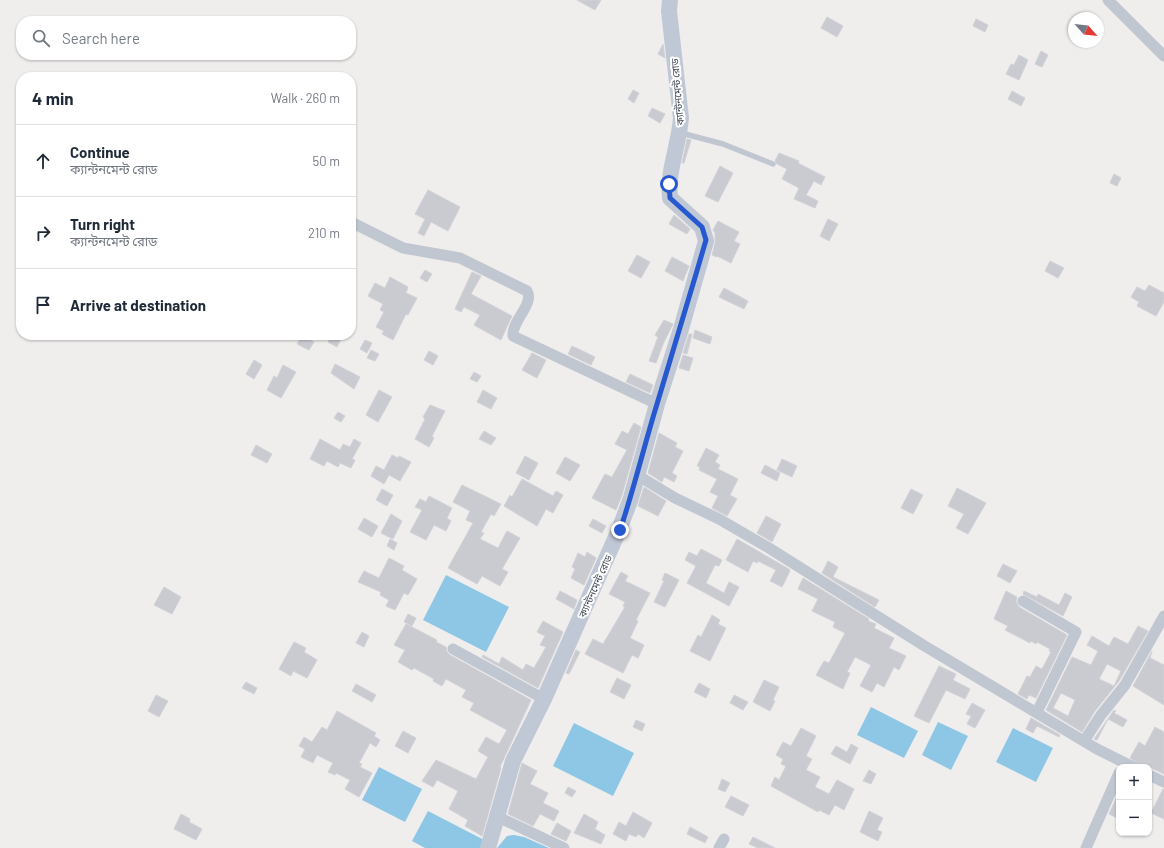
<!DOCTYPE html>
<meta charset="utf-8">
<style>
:root{--surface:#fff;--page:#f6f6f7;--text:#1f2937;--muted:#747a83;--line:#e0e1e3}
body{margin:0;font-family:Barlow,"Noto Sans Bengali",sans-serif;background:var(--page);color:var(--text)}
.controls{position:absolute;right:12px;bottom:12px;display:grid;overflow:hidden;border-radius:8px;box-shadow:0 1px 3px #0004}
.controls button{width:36px;height:36px;display:grid;place-items:center;padding:0;border:0;border-bottom:1px solid var(--line);background:var(--surface);color:var(--text);font:20px sans-serif}
.compass{position:absolute;left:1068px;top:12px;width:36px;height:36px;border-radius:50%;background:var(--surface);box-shadow:0 1px 3px #0004;rotate:117deg}
.stop{position:absolute;width:12px;height:12px;margin:-9px;border:3px solid #2659d0;border-radius:50%;background:#fff}
.stop.end{background:#2659d0;border-color:#fff;box-shadow:0 1px 4px #0008}
.list{margin:0;padding:0;list-style:none}
h2{display:flex;justify-content:space-between;align-items:center;height:52px;margin:0;padding:0 16px;font-size:17px}
h2 small{font-size:13px;font-weight:400;color:var(--muted)}
.list li{display:grid;grid-template-columns:26px 1fr auto;gap:12px;align-items:center;box-sizing:border-box;height:72px;padding:0 16px;border-top:1px solid var(--line)}
.list b{display:block;font-size:15px;white-space:nowrap}
.list p{margin:0;font-size:13px;white-space:nowrap;color:var(--muted)}
.list em{font-size:13px;font-style:normal;color:var(--muted)}
.icon{flex:none;width:22px;height:22px;fill:none;stroke:currentColor;stroke-width:2;stroke-linecap:round;stroke-linejoin:round}
.map{position:relative;flex:none;width:1164px;height:848px;overflow:hidden}
.search{position:absolute;background:var(--surface);box-shadow:0 1px 3px #0004;left:16px;top:16px;width:340px;height:44px;display:flex;align-items:center;gap:10px;box-sizing:border-box;padding:0 14px;border-radius:16px;color:var(--muted);font-size:15px}
.panel{position:absolute;background:var(--surface);box-shadow:0 1px 3px #0004;left:16px;top:72px;width:340px;height:268px;border-radius:16px}
.map>svg:first-child{display:block}
.water{fill:#8ec7e5}
.building{fill:#cacbd1;stroke:#d1d2d8;fill-rule:evenodd}
.lines{fill:none;stroke-linecap:round;stroke-linejoin:round}
.lane{stroke:#c1c7d1;stroke-width:5.5}
.street{stroke:#c1c7d1;stroke-width:11}
.secondary{stroke:#c1c8d5;stroke-width:16}
.route{stroke:#2659d0;stroke-width:5}
.labels{text-anchor:middle;stroke-width:4;stroke-linejoin:round;paint-order:stroke}
.street-label{font-size:10px;fill:#474e59;stroke:#fff}
</style>
<div class="map">
<svg width="1164" height="848" viewBox="0 0 1164 848">
<rect width="100%" height="100%" fill="#f0eded"/>
<!-- water -->
<path class="water" d="M 446,575 L 509,607 L 486,652 L 423,620 Z
M 871,707 L 918,731 L 904,758 L 857,735 Z
M 938,722 L 968,736 L 951,770 L 922,755 Z
M 574,723 L 634,753 L 613,796 L 553,766 Z
M 1013,728 L 1053,748 L 1036,782 L 996,762 Z
M 379,767 L 422,789 L 405,822 L 362,800 Z
M 428,811 L 488,842 L 485,848 L 425,848 L 412,841 Z
M 514,835 L 524,837 L 549,848 L 497,848 L 507,836 Z"/>
<!-- building -->
<path class="building" d="M 577,0 L 601,0 L 595,10 Z
M 827,17 L 843,26 L 837,37 L 821,28 Z
M 976,19 L 988,25 L 985,32 L 973,26 Z
M 663,44 L 665,58 L 658,54 Z
M 1041,51 L 1048,55 L 1042,67 L 1035,64 Z
M 1019,55 L 1028,60 L 1019,80 L 1006,74 L 1011,64 L 1014,65 Z
M 633,90 L 639,93 L 634,103 L 628,99 Z
M 1012,91 L 1025,98 L 1021,106 L 1008,99 Z
M 652,108 L 665,114 L 660,123 L 648,116 Z
M 687,139 L 691,140 L 684,163 L 682,163 Z
M 779,153 L 799,161 L 798,163 L 825,177 L 821,185 L 814,181 L 806,195 L 818,201 L 815,208 L 794,199 L 799,188 L 782,179 L 787,169 L 777,164 L 775,161 Z
M 720,166 L 733,173 L 718,202 L 705,196 Z
M 1114,174 L 1121,178 L 1117,186 L 1110,183 Z
M 428,190 L 460,207 L 448,231 L 431,222 L 424,236 L 418,233 L 425,219 L 415,214 Z
M 674,215 L 690,229 L 687,234 L 669,224 Z
M 828,219 L 838,224 L 829,241 L 820,236 Z
M 718,221 L 739,232 L 734,241 L 740,244 L 731,263 L 717,256 L 717,257 L 712,255 L 715,243 L 715,233 L 713,230 Z
M 637,255 L 650,262 L 641,278 L 628,271 Z
M 672,257 L 689,266 L 683,281 L 665,271 Z
M 1050,261 L 1064,268 L 1058,278 L 1045,271 Z
M 425,270 L 432,274 L 427,282 L 420,278 Z
M 472,272 L 481,276 L 471,294 L 512,316 L 501,340 L 474,325 L 480,315 L 464,307 L 461,312 L 455,309 Z
M 390,277 L 408,287 L 406,293 L 417,298 L 408,315 L 406,314 L 393,340 L 382,334 L 384,331 L 376,327 L 384,312 L 380,310 L 383,304 L 368,296 L 375,283 L 385,288 Z
M 1149,285 L 1164,293 L 1164,302 L 1156,316 L 1137,306 L 1139,302 L 1131,297 L 1137,287 L 1145,291 Z
M 724,288 L 748,301 L 744,309 L 719,297 Z
M 664,320 L 673,324 L 664,342 L 656,363 L 649,361 L 658,337 L 655,335 Z
M 695,330 L 712,337 L 710,344 L 693,338 Z
M 689,334 L 692,334 L 687,354 L 683,353 Z
M 332,335 L 343,335 L 337,347 L 328,342 Z
M 302,336 L 314,342 L 309,350 L 297,344 Z
M 365,340 L 372,343 L 367,353 L 360,349 Z
M 572,346 L 595,357 L 591,365 L 568,354 Z
M 371,350 L 379,354 L 375,361 L 367,358 Z
M 429,351 L 438,356 L 433,365 L 424,360 Z
M 532,353 L 546,360 L 537,378 L 522,370 Z
M 683,355 L 693,358 L 689,371 L 679,368 Z
M 254,360 L 262,365 L 254,379 L 246,374 Z
M 335,364 L 360,377 L 354,389 L 331,373 Z
M 283,365 L 296,372 L 281,398 L 267,390 L 274,376 L 277,378 Z
M 474,372 L 481,376 L 477,382 L 470,379 Z
M 630,374 L 653,385 L 650,393 L 626,382 Z
M 379,390 L 392,397 L 378,422 L 366,415 Z
M 483,390 L 497,398 L 491,409 L 477,402 Z
M 430,405 L 445,411 L 432,436 L 434,438 L 429,447 L 415,439 L 425,419 L 423,417 Z
M 338,412 L 345,416 L 341,422 L 334,418 Z
M 634,423 L 641,427 L 622,495 L 616,510 L 592,498 L 605,474 L 612,477 L 627,450 L 615,444 L 622,431 L 628,434 Z
M 484,431 L 496,438 L 491,445 L 479,439 Z
M 659,433 L 677,443 L 675,447 L 683,451 L 672,473 L 677,476 L 674,482 L 664,477 L 662,482 L 648,473 Z
M 320,439 L 340,450 L 343,444 L 350,447 L 354,439 L 361,443 L 352,459 L 355,460 L 351,468 L 340,463 L 338,467 L 327,461 L 324,466 L 310,459 Z
M 256,445 L 272,454 L 267,463 L 251,455 Z
M 706,448 L 719,455 L 715,462 L 720,465 L 718,469 L 738,479 L 730,495 L 737,499 L 727,516 L 712,508 L 718,496 L 710,492 L 717,479 L 699,470 L 700,467 L 697,466 Z
M 392,455 L 398,458 L 399,456 L 411,462 L 400,481 L 389,475 L 384,484 L 371,476 L 376,466 L 384,470 Z
M 525,456 L 538,463 L 529,480 L 516,473 Z
M 565,457 L 580,465 L 570,481 L 556,473 Z
M 782,459 L 797,466 L 792,477 L 777,470 Z
M 765,465 L 780,473 L 777,481 L 761,473 Z
M 522,479 L 553,496 L 556,491 L 563,495 L 553,513 L 546,509 L 537,526 L 504,506 L 510,495 L 512,497 Z
M 462,485 L 501,504 L 494,516 L 491,514 L 481,532 L 484,533 L 480,539 L 498,548 L 507,531 L 520,538 L 502,569 L 508,572 L 500,586 L 482,576 L 477,584 L 448,568 L 473,523 L 466,520 L 470,511 L 453,502 Z
M 644,487 L 666,501 L 658,516 L 638,506 Z
M 957,488 L 986,503 L 968,534 L 956,528 L 964,514 L 948,506 Z
M 382,489 L 393,495 L 387,506 L 376,500 Z
M 911,489 L 923,495 L 913,514 L 901,508 Z
M 429,496 L 452,508 L 447,518 L 451,521 L 446,531 L 434,525 L 426,540 L 410,532 L 422,510 L 415,507 L 420,499 L 426,502 Z
M 391,514 L 402,521 L 393,539 L 381,533 Z
M 766,516 L 781,524 L 772,542 L 757,533 Z
M 364,518 L 378,526 L 372,537 L 358,529 Z
M 593,519 L 606,526 L 602,533 L 589,526 Z
M 390,539 L 397,543 L 394,550 L 387,546 Z
M 737,539 L 789,569 L 790,571 L 782,587 L 770,581 L 776,570 L 758,561 L 757,563 L 753,561 L 748,572 L 726,560 Z
M 701,549 L 722,560 L 719,566 L 715,565 L 706,583 L 724,593 L 729,582 L 739,587 L 729,606 L 687,583 L 696,566 L 685,560 L 689,552 L 697,556 Z
M 587,552 L 596,558 L 584,585 L 571,578 L 575,569 L 572,567 L 578,553 L 585,557 Z
M 389,558 L 404,566 L 402,570 L 417,579 L 408,595 L 404,593 L 395,610 L 386,606 L 389,600 L 380,595 L 381,592 L 358,582 L 364,571 L 379,578 Z
M 828,561 L 838,567 L 833,577 L 879,600 L 875,607 L 822,573 Z
M 1003,564 L 1017,571 L 1010,583 L 997,576 Z
M 621,572 L 628,576 L 625,581 L 650,593 L 636,620 L 638,621 L 630,638 L 644,645 L 638,658 L 632,655 L 623,673 L 585,654 L 593,639 L 603,644 L 625,607 L 623,606 L 625,602 L 609,594 Z
M 665,573 L 679,580 L 665,607 L 654,602 L 664,581 L 662,580 Z
M 803,578 L 869,619 L 868,621 L 876,624 L 874,628 L 894,638 L 889,648 L 906,656 L 899,670 L 894,667 L 884,687 L 877,683 L 872,692 L 860,686 L 871,665 L 855,657 L 847,672 L 850,673 L 843,689 L 816,675 L 824,661 L 829,663 L 845,633 L 833,627 L 835,622 L 812,611 L 818,599 L 798,589 Z
M 164,587 L 181,597 L 172,614 L 154,605 Z
M 560,591 L 577,600 L 574,609 L 556,599 Z
M 1006,591 L 1017,597 L 1016,601 L 1019,607 L 1067,635 L 1036,698 L 1029,695 L 1027,699 L 1018,694 L 1027,676 L 1030,677 L 1036,666 L 1042,669 L 1051,652 L 1049,651 L 1050,649 L 1037,642 L 1036,644 L 1031,641 L 1030,643 L 1005,630 L 1008,626 L 994,619 Z
M 1024,591 L 1037,597 L 1038,594 L 1059,605 L 1065,593 L 1072,597 L 1063,616 L 1023,594 Z
M 408,614 L 416,618 L 412,626 L 404,622 Z
M 712,615 L 720,620 L 718,624 L 726,628 L 710,661 L 690,651 L 698,635 L 701,637 Z
M 543,621 L 563,632 L 538,688 L 482,657 L 483,655 L 499,664 L 502,657 L 523,670 L 526,664 L 534,668 L 546,647 L 540,645 L 545,636 L 537,632 Z
M 406,624 L 437,640 L 436,642 L 446,647 L 447,652 L 450,655 L 531,700 L 500,767 L 501,768 L 482,836 L 465,826 L 468,820 L 449,809 L 458,791 L 437,780 L 433,787 L 422,781 L 436,760 L 476,779 L 488,757 L 478,751 L 486,737 L 499,744 L 507,730 L 470,710 L 474,703 L 462,697 L 466,690 L 446,679 L 442,686 L 433,681 L 434,679 L 414,668 L 412,670 L 398,662 L 405,650 L 394,645 Z
M 1138,626 L 1148,631 L 1119,681 L 1095,711 L 1082,732 L 1046,710 L 1072,657 L 1091,665 L 1098,651 L 1087,645 L 1092,636 L 1109,646 L 1114,637 L 1128,644 ZM 1107,664 L 1121,671 L 1114,686 L 1099,679 ZM 1061,693 L 1075,700 L 1068,716 L 1053,708 Z
M 362,632 L 369,636 L 364,647 L 356,643 Z
M 294,642 L 306,648 L 304,652 L 317,660 L 307,678 L 293,671 L 291,676 L 279,669 Z
M 576,650 L 580,652 L 569,674 L 566,673 Z
M 1152,651 L 1150,658 L 1164,665 L 1164,705 L 1133,686 Z
M 939,666 L 956,674 L 953,680 L 970,689 L 965,699 L 946,690 L 929,723 L 914,716 Z
M 617,678 L 631,685 L 624,699 L 610,692 Z
M 764,680 L 779,687 L 773,700 L 775,701 L 770,711 L 753,702 Z
M 246,682 L 257,688 L 254,694 L 242,688 Z
M 699,683 L 710,689 L 706,698 L 694,692 Z
M 356,684 L 376,695 L 372,702 L 352,691 Z
M 156,695 L 168,701 L 159,717 L 148,711 Z
M 734,695 L 748,702 L 743,710 L 730,703 Z
M 972,703 L 985,710 L 975,728 L 967,724 L 971,716 L 966,714 Z
M 1114,710 L 1116,711 L 1114,713 L 1127,720 L 1123,727 L 1108,719 L 1097,740 L 1094,739 Z
M 337,711 L 376,733 L 374,736 L 380,740 L 376,747 L 370,743 L 359,763 L 362,764 L 360,767 L 372,773 L 359,797 L 345,789 L 350,780 L 336,773 L 335,775 L 328,772 L 333,763 L 317,755 L 313,763 L 301,757 L 305,749 L 299,746 L 304,737 L 312,742 L 322,727 L 327,730 Z
M 1031,718 L 1060,735 L 1059,737 L 1037,726 L 1033,733 L 1026,729 Z
M 636,720 L 645,724 L 642,731 L 633,727 Z
M 1155,727 L 1164,732 L 1164,774 L 1149,767 L 1143,767 L 1130,758 L 1139,742 L 1145,746 Z
M 801,728 L 816,736 L 806,756 L 812,759 L 806,770 L 820,777 L 815,787 L 829,794 L 837,780 L 854,789 L 844,810 L 835,805 L 829,815 L 819,810 L 818,812 L 771,786 L 775,777 L 779,780 L 786,766 L 781,764 L 783,759 L 776,755 L 783,742 L 791,746 Z
M 403,731 L 416,738 L 408,753 L 395,746 Z
M 851,744 L 858,748 L 850,764 L 831,754 L 836,746 L 847,752 Z
M 522,763 L 537,771 L 530,784 L 548,793 L 543,803 L 559,811 L 554,821 L 540,814 L 533,826 L 508,814 Z
M 869,770 L 876,774 L 871,784 L 863,781 Z
M 722,779 L 730,783 L 725,792 L 718,789 Z
M 568,787 L 576,791 L 572,797 L 565,793 Z
M 1163,789 L 1164,789 L 1164,819 L 1151,813 Z
M 1119,792 L 1119,819 L 1109,814 Z
M 731,796 L 749,805 L 743,816 L 725,807 Z
M 869,811 L 883,818 L 877,830 L 882,832 L 878,841 L 860,832 Z
M 633,812 L 652,823 L 644,838 L 638,834 L 636,837 L 629,834 L 626,841 L 613,834 L 619,822 L 626,826 Z
M 181,814 L 190,819 L 189,822 L 202,829 L 196,840 L 174,829 Z
M 584,814 L 598,822 L 595,829 L 605,835 L 601,844 L 574,833 Z
M 557,823 L 571,831 L 566,841 L 551,834 Z
M 690,827 L 708,837 L 705,843 L 687,834 Z
M 753,837 L 775,848 L 758,848 L 749,844 Z"/>
<g class="lines">
<!-- lane -->
<path class="lane" d="M 681,133 L 723,144 L 773,164"/>
<!-- street -->
<path class="street" d="M 1108,0 L 1164,56
M 351,222 L 403,248 L 460,258 L 527,291 C 535,303 511,322 513,336 L 657,404
M 637,475 L 675,498 L 719,519 L 769,548 L 923,645 L 1097,749 L 1133,767
M 1023,601 L 1076,632 L 1037,712
M 453,649 L 544,699
M 1084,741 L 1101,715 L 1125,685 L 1164,616
M 1149,775 L 1164,782
M 498,817 L 564,848
M 719,848 L 724,839
M 1086,848 L 1119,773"/>
<!-- secondary -->
<path class="secondary" d="M 488,848 L 513,761 L 544,699 L 619,530 L 631,498 L 657,404 L 681,329 L 706,241 L 702,227 L 670,198 C 667,171 679,145 681,118 L 669,11 L 670,0"/>
</g>
<g class="lines">
<!-- route -->
<path class="route" d="M 620,530 C 634,489 644,446 657,404 C 673,350 690,295 706,240 L 702,227 L 670,198 L 669,184"/>
</g>
<g class="labels">
<!-- street labels -->
<g class="street-label">
<text transform="translate(677 92) rotate(-95)" y="4">ক্যান্টনমেন্ট রোড</text>
<text transform="translate(595 586) rotate(-66)" y="4">ক্যান্টনমেন্ট রোড</text>
</g>
</g>
</svg>
<div class="controls">
<button>+</button>
<button>−</button>
</div>
<svg class="compass" viewBox="-18 -18 36 36"><path d="M0-13l5 13h-10z" fill="#e53935"/><path d="M0 13l5-13h-10z" fill="#747a83"/></svg>
<div class="stop" style="left:669px;top:184px"></div>
<div class="stop end" style="left:620px;top:530px"></div>
<div class="search"><svg class="icon" aria-label="search" viewBox="0 0 24 24"><circle cx="10" cy="10" r="6"/><path d="M15 15l6 6"/></svg>Search here</div>
<section class="panel">
<h2>4 min<small>Walk · 260 m</small></h2>
<ul class="list">
<li><svg class="icon" aria-label="ahead" viewBox="0 0 24 24"><path d="M12 20V5M6 11l6-6 6 6"/></svg><div><b>Continue</b><p>ক্যান্টনমেন্ট রোড</p></div><em>50 m</em></li>
<li><svg class="icon" aria-label="right" viewBox="0 0 24 24"><path d="M7 20v-9h11M14 6l5 5-5 5"/></svg><div><b>Turn right</b><p>ক্যান্টনমেন্ট রোড</p></div><em>210 m</em></li>
<li><svg class="icon" aria-label="arrive" viewBox="0 0 24 24"><path d="M6 21V4h12l-3 4 3 4H6"/></svg><div><b>Arrive at destination</b></div></li>
</ul>
</section>
</div>
